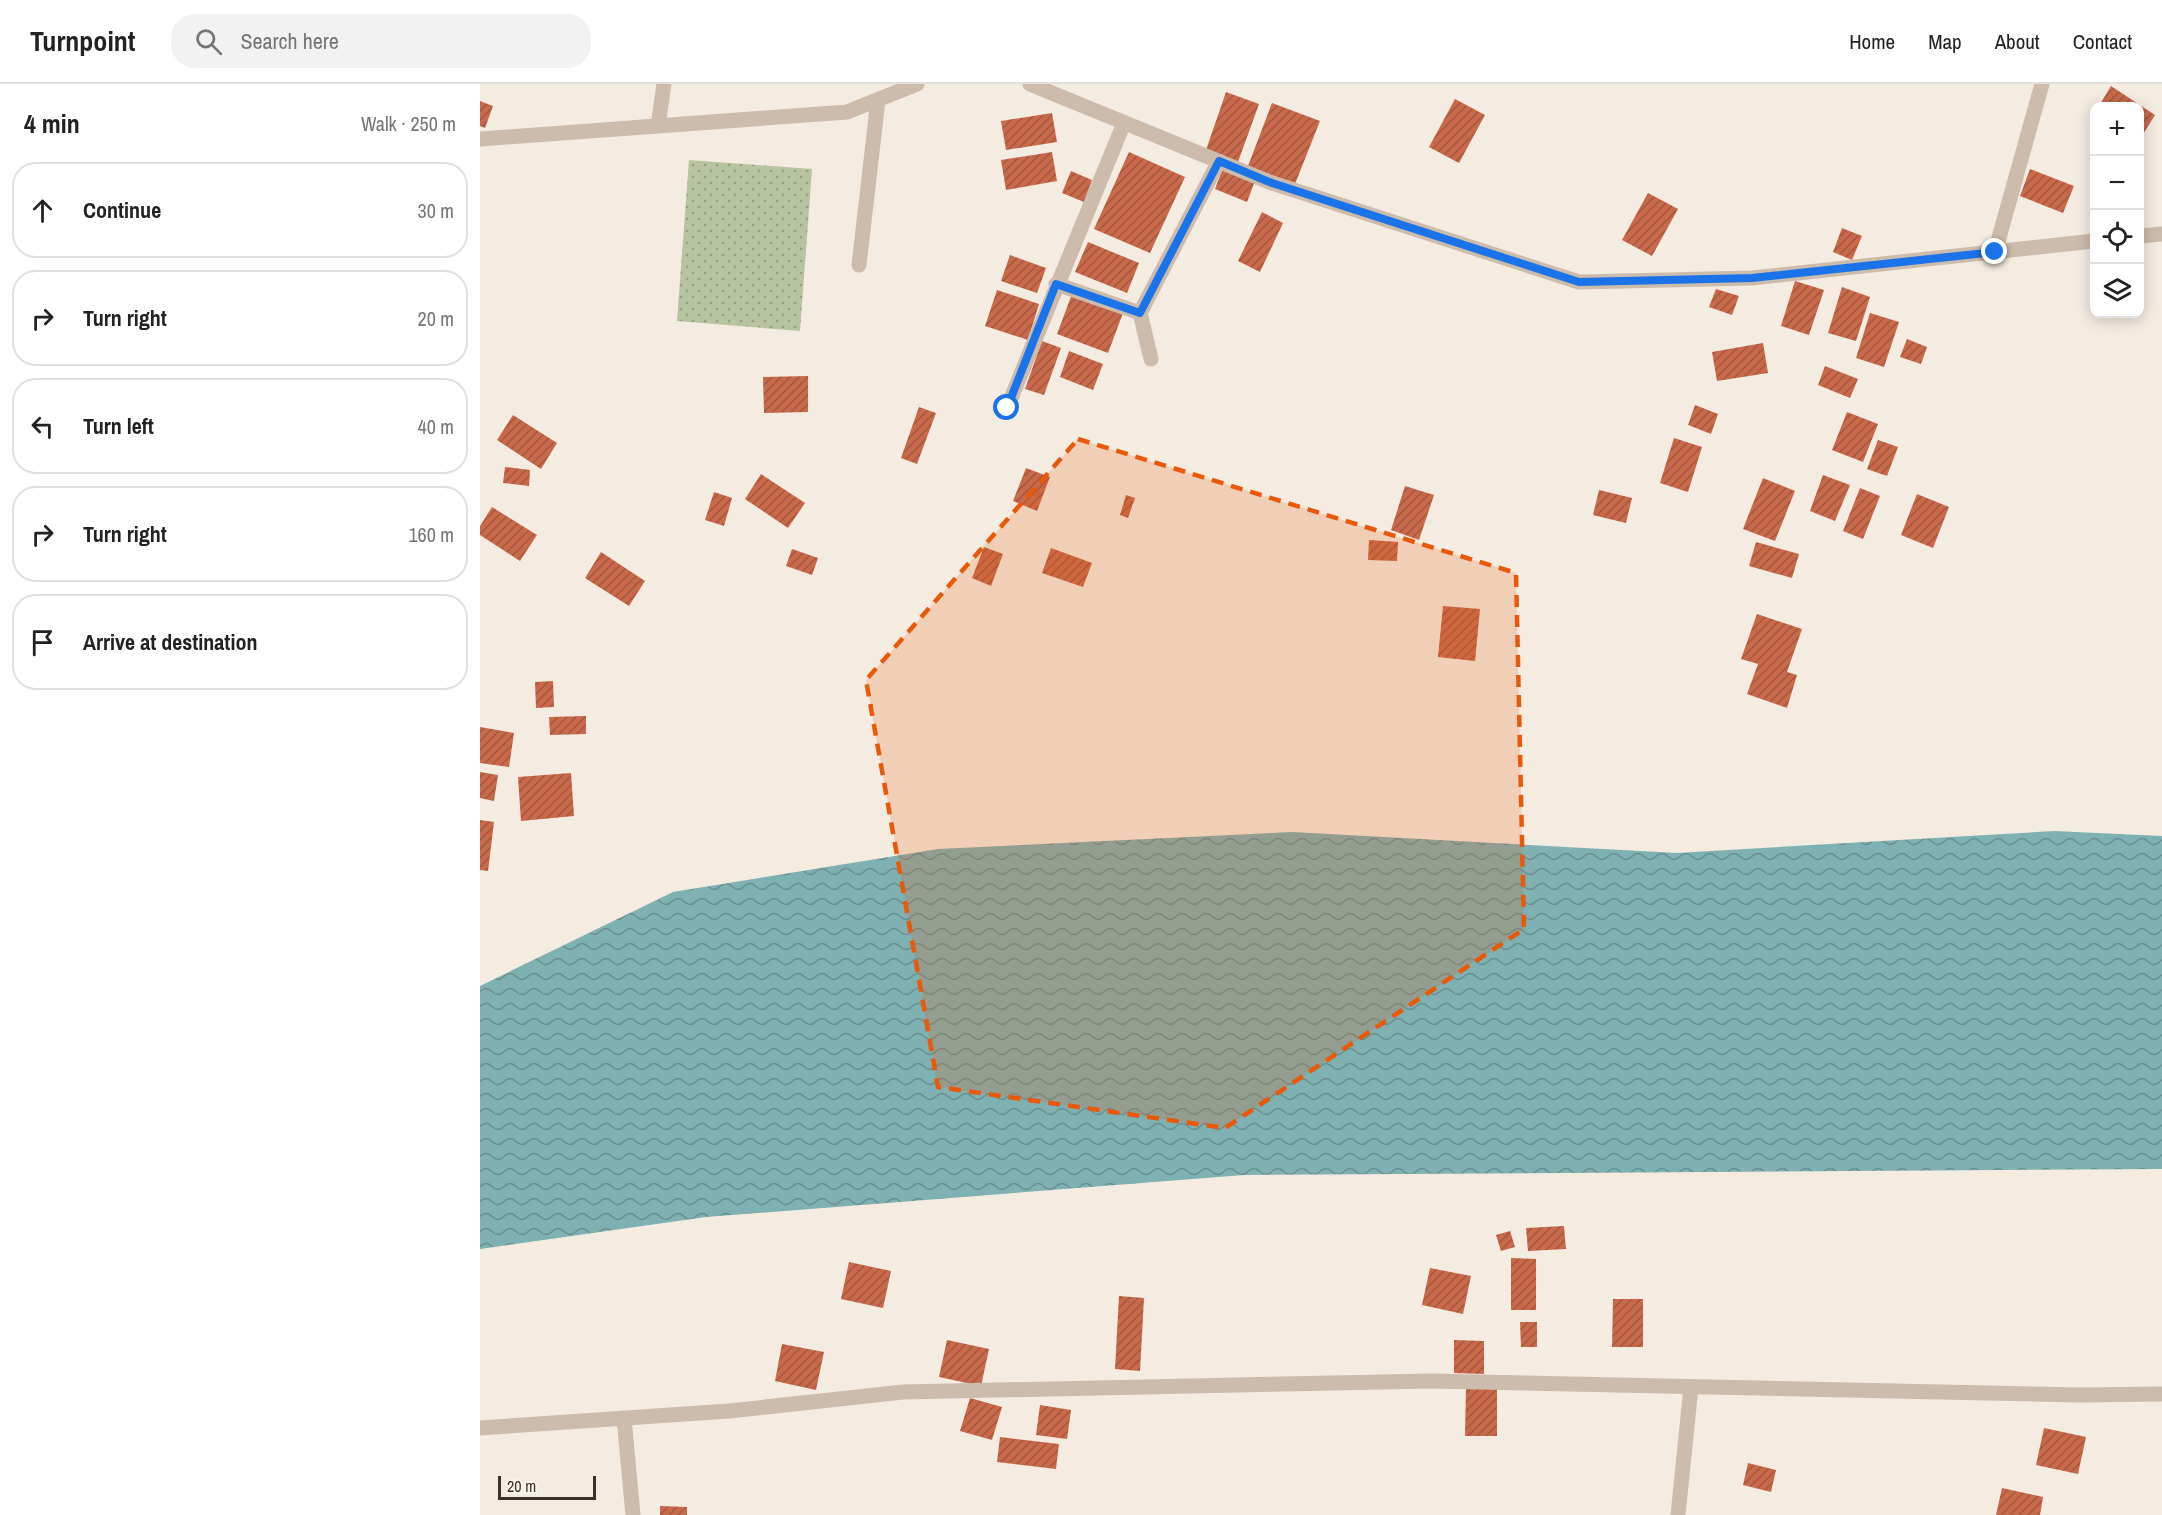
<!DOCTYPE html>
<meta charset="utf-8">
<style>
:root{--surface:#fff;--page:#f2f2f2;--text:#222;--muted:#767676;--line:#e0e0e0}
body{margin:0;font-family:"Archivo Narrow",sans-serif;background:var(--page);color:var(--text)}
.controls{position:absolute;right:18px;top:18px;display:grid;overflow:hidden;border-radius:12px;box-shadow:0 3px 15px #0003}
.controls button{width:54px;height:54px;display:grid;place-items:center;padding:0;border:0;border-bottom:2px solid var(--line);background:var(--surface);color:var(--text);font:30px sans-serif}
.scale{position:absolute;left:18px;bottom:15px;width:98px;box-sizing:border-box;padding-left:6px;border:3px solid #3b302b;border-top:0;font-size:16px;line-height:21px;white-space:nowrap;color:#3b302b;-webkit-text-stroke:4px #fbf5ee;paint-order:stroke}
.stop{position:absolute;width:18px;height:18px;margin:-14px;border:4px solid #1a73e8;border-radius:50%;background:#fff}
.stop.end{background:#1a73e8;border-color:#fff;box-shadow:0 2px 6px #0008}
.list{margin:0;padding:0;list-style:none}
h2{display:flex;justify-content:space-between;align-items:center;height:78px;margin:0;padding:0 24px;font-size:26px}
h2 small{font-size:20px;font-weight:400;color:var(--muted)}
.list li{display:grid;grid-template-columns:39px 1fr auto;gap:18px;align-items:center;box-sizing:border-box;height:96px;margin:0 12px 12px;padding:0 12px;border:2px solid var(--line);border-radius:24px}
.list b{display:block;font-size:22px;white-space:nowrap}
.list em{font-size:20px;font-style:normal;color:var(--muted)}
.icon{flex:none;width:33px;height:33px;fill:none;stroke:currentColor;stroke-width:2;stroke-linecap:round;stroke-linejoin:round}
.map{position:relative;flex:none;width:1682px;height:1431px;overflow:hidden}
header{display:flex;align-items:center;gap:36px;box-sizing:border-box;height:84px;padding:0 30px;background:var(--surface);border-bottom:2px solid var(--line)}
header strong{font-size:28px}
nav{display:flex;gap:33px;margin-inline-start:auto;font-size:21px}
.search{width:420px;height:54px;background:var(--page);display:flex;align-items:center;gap:15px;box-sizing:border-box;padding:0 21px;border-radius:24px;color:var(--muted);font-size:22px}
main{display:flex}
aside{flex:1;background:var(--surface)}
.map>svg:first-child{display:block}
.green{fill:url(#green-dots)}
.water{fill:url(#water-waves)}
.building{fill:url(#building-hatch)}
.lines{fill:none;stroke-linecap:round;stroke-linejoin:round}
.street{stroke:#cdbbac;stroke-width:15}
.route{stroke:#1a73e8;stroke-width:8}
.marked{fill:#e8590c;fill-opacity:0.2;stroke:#e8590c;stroke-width:4.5;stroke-dasharray:12 8;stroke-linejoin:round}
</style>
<header>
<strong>Turnpoint</strong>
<div class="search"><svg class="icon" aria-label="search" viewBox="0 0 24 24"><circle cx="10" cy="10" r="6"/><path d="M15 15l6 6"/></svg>Search here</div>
<nav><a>Home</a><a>Map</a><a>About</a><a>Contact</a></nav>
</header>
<main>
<aside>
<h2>4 min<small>Walk · 250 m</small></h2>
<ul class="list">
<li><svg class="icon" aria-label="ahead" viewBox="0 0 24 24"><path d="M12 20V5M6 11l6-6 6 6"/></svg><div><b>Continue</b></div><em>30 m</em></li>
<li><svg class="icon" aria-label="right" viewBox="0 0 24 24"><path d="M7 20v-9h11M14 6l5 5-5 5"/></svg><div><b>Turn right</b></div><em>20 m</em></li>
<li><svg class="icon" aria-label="left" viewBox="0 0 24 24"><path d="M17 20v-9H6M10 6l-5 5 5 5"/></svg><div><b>Turn left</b></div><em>40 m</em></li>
<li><svg class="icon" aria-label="right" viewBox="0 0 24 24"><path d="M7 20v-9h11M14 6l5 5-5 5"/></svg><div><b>Turn right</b></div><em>160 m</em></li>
<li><svg class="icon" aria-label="arrive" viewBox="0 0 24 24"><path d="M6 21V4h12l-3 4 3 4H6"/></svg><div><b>Arrive at destination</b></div></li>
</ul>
</aside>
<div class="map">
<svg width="1682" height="1431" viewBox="0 0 1682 1431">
<defs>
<pattern id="green-dots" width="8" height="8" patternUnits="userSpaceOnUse" patternTransform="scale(1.5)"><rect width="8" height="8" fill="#b8c4a0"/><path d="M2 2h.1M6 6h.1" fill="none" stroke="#97a083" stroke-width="1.8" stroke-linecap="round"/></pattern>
<pattern id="water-waves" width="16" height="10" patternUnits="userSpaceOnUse" patternTransform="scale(1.5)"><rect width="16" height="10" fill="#7fb0b2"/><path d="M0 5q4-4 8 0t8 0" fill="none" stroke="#699091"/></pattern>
<pattern id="building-hatch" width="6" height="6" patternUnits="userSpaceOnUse" patternTransform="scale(1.5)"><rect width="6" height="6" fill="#c8694b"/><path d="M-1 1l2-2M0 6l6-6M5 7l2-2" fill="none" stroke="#a4573f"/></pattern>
</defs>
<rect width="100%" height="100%" fill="#f4ebe1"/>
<!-- green -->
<path class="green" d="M 209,76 L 332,85 L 320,247 L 197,237 Z"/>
<!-- water -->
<path class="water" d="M 1574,747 L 1682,752 L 1682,1085 L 764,1091 L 226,1133 L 0,1165 L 0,902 L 193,808 L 458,765 L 812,748 L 1197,769 Z"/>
<!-- building -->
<path class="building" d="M 1631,2 L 1675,31 L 1660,55 L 1660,22 L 1619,22 Z
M 746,8 L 779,20 L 758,78 L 726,66 Z
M 975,15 L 1005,31 L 979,79 L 949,63 Z
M 0,17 L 13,22 L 5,44 L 0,42 Z
M 792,19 L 840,37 L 815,100 L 768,82 Z
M 572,29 L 577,58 L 526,66 L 521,37 Z
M 572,68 L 577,97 L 526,106 L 521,76 Z
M 649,68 L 705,93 L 670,169 L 614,145 Z
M 743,84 L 775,97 L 767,118 L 735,105 Z
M 1550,85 L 1594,102 L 1583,129 L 1540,112 Z
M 591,87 L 612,96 L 604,118 L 582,109 Z
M 1168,109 L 1198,125 L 1172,172 L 1142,156 Z
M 782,128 L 803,139 L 780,188 L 758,177 Z
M 1362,144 L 1382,152 L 1372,176 L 1353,168 Z
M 608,158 L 659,179 L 647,209 L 595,188 Z
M 530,171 L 566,184 L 557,209 L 521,197 Z
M 1315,197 L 1344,206 L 1329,251 L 1301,242 Z
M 595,202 L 646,221 L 628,269 L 577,250 Z
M 1362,203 L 1390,213 L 1376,257 L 1348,249 Z
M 1236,205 L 1259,212 L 1252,231 L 1229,223 Z
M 517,206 L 559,220 L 548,256 L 505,242 Z
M 1390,229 L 1419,238 L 1404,283 L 1376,274 Z
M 1427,255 L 1447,263 L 1441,280 L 1420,273 Z
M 562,257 L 581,264 L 564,311 L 545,305 Z
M 1283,259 L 1288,289 L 1237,297 L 1232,268 Z
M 589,267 L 623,280 L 613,306 L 580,293 Z
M 1345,282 L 1378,295 L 1370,314 L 1338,301 Z
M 328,292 L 328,328 L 284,329 L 283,293 Z
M 1215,321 L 1238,330 L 1231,350 L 1208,341 Z
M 439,323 L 456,329 L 437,380 L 421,374 Z
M 1367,328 L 1398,340 L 1383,378 L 1352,366 Z
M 33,331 L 77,359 L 61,385 L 17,356 Z
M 1194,354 L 1222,363 L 1208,408 L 1180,399 Z
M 1398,356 L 1418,363 L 1407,392 L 1387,385 Z
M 25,383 L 50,386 L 49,402 L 23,399 Z
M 546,384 L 570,393 L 557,427 L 533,417 Z
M 281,390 L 325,419 L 308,444 L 265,415 Z
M 1343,391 L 1370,401 L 1355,437 L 1330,427 Z
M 1283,394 L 1315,407 L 1295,457 L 1263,445 Z
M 925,402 L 954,411 L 939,456 L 911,446 Z
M 1380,404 L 1400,412 L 1383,455 L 1363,447 Z
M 1119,406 L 1152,414 L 1146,439 L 1113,431 Z
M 234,408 L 252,414 L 244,442 L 225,436 Z
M 1437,410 L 1469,423 L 1453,464 L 1421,451 Z
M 646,411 L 655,414 L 648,434 L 640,431 Z
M 12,423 L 57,451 L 40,477 L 0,451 L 0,442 Z
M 889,456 L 918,458 L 917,477 L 888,476 Z
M 1276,458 L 1319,470 L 1312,494 L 1269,482 Z
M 504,463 L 523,470 L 511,502 L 492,494 Z
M 571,464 L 612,479 L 603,503 L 562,489 Z
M 312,465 L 338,474 L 332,491 L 306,482 Z
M 121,468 L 165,497 L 149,522 L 105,494 Z
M 963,522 L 1000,525 L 995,577 L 958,573 Z
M 1277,530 L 1322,545 L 1307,588 L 1317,591 L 1307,624 L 1267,610 L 1278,580 L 1261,575 Z
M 73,597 L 74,623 L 56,624 L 55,598 Z
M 106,632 L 106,650 L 70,651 L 69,633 Z
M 0,643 L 34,649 L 29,683 L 0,679 Z
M 0,688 L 18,691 L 14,717 L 0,714 Z
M 91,689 L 94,732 L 41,737 L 38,693 Z
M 0,736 L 14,738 L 8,787 L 0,786 Z
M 1084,1142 L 1086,1165 L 1048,1167 L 1046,1144 Z
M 1030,1147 L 1035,1163 L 1021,1167 L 1016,1151 Z
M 1031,1174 L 1056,1175 L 1056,1226 L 1031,1226 Z
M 369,1178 L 411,1187 L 403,1224 L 361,1215 Z
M 950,1184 L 991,1192 L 983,1230 L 942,1221 Z
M 639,1212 L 664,1214 L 660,1287 L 635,1285 Z
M 1133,1215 L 1163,1215 L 1163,1263 L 1132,1263 Z
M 1040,1238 L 1057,1238 L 1057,1263 L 1041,1263 Z
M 467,1256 L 509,1265 L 501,1302 L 459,1293 Z
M 974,1256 L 1004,1257 L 1004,1290 L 974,1289 Z
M 302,1260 L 344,1268 L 336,1306 L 295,1297 Z
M 986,1305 L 1017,1305 L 1017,1352 L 985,1352 Z
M 490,1314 L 522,1323 L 512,1356 L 480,1347 Z
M 560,1321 L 591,1326 L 587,1355 L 556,1351 Z
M 1564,1344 L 1606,1353 L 1598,1390 L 1556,1381 Z
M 520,1353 L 579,1360 L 576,1385 L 517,1378 Z
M 1268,1379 L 1296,1386 L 1291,1408 L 1263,1401 Z
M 1522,1404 L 1563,1413 L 1560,1431 L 1516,1431 Z
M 180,1422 L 207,1423 L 207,1431 L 180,1431 Z"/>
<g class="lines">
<!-- street -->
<path class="street" d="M 550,0 L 792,99 L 1099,198 L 1272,194 L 1614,157
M 178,42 L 184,0
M 0,55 L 367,28 L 437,0
M 1660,152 L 1682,150
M 1515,168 L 1562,0
M 379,181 L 398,16
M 576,200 L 660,229 L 739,77
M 660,229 L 671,275
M 527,324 L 644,39
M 144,1334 L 153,1431
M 0,1344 L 249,1327 L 423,1308 L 951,1297 L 1600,1311 L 1682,1310
M 1198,1431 L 1211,1303"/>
</g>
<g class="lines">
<!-- route -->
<path class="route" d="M 527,324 L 576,200 L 660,229 L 739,77 L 792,99 L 1099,198 L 1272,194 L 1515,168"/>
</g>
<!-- marked area -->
<path class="marked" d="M 598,355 L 1036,489 L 1044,845 L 745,1044 L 458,1003 L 386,596 Z"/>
</svg>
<div class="controls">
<button>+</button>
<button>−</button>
<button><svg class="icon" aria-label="locate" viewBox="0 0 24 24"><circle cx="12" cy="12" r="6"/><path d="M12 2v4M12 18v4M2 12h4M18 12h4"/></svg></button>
<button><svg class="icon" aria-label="layers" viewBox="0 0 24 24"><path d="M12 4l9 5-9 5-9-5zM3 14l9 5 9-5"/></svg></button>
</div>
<div class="scale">20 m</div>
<div class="stop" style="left:527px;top:324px"></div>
<div class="stop end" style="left:1515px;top:168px"></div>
</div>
</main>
